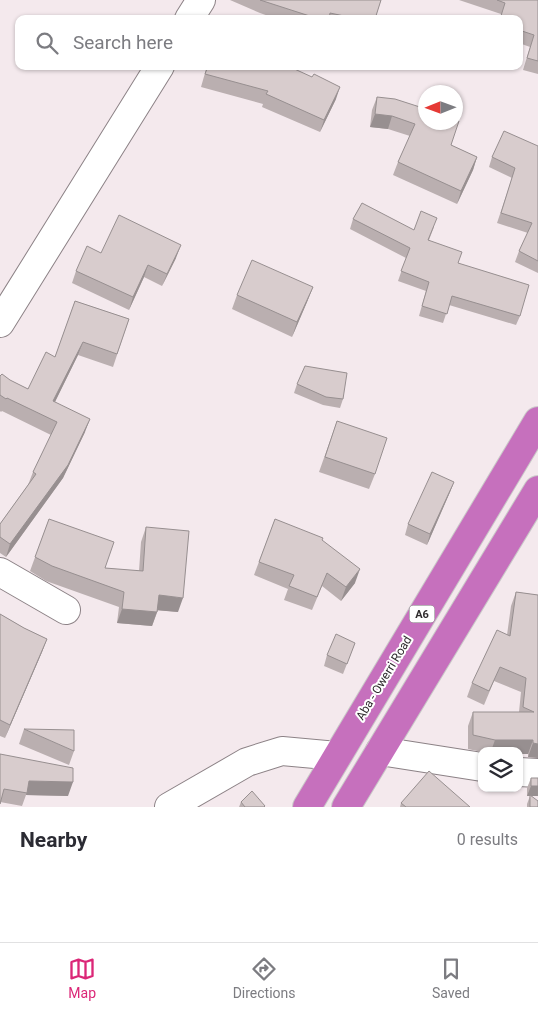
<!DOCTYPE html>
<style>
:root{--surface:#fff;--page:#f7f7f7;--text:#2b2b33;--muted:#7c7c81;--line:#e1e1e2;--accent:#db2777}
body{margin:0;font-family:Roboto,sans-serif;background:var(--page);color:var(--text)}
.controls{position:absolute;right:15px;bottom:15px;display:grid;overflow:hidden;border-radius:10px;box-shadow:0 1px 4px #0004}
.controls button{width:45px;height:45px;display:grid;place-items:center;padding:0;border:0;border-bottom:1px solid var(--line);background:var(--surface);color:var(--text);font:25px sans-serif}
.compass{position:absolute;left:418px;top:85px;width:45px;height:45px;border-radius:50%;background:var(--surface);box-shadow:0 1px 4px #0004;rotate:269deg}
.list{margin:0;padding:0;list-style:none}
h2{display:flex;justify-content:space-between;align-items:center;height:65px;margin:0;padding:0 20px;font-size:21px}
h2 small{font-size:16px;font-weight:400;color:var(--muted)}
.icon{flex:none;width:28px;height:28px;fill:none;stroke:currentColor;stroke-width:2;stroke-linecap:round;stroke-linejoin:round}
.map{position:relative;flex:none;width:538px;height:807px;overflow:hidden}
.search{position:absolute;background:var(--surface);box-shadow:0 1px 4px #0004;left:15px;right:15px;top:15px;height:55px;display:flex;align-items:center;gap:12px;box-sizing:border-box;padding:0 18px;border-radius:10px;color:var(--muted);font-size:19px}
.sheet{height:135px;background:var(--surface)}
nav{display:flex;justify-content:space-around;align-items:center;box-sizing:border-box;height:70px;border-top:1px solid var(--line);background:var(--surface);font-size:14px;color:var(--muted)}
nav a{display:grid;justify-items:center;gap:2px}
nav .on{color:var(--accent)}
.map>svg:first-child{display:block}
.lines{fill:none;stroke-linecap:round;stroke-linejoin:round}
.minor-casing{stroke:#8c8286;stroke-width:30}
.highway-casing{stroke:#c9c8c8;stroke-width:30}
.minor{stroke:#fff;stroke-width:28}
.highway{stroke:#c670bd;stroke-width:28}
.wall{fill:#baafb0}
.shaded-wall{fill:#978f90}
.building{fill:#d8cccd;stroke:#978f90}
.labels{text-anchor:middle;stroke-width:4;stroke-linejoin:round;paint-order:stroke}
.shield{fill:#fff;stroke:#6d6b6c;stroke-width:1}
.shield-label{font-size:11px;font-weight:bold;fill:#2f2b2d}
.street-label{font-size:12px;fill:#2f2b2d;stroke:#fff}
</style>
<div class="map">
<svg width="538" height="807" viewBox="0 0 538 807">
<rect width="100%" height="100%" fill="#f4e9ed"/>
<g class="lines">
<defs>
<path id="minor" d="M 189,19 L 201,0
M 0,323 L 160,66
M 0,572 L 66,610
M 380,751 L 482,767
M 519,772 L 538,773
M 169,807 L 247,762 L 282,751 L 337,756"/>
<path id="highway" d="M 307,807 L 538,421
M 346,807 L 538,490"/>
</defs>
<!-- minor casing -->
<use href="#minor" class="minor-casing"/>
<!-- highway casing -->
<use href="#highway" class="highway-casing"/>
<!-- minor -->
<use href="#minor" class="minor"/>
<!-- highway -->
<use href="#highway" class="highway"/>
</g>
<!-- wall -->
<path class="wall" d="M 230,0 L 381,0 L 375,19 L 277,19 L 260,13 Z
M 459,0 L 538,0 L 538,74 L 523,70 L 530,47 L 519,43 L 519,19 L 501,14 Z
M 207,66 L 288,66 L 336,99 L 320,132 L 262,107 L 263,104 L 201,87 Z
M 377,97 L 451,145 L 477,157 L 473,170 L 457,204 L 393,175 L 398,162 L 410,136 L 388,129 L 370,127 L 372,110 Z
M 538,146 L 538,273 L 515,262 L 519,251 L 528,233 L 497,223 L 512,178 L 489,167 L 492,157 Z
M 353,219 L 414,230 L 434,227 L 429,240 L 458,263 L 520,316 L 516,325 L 449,305 L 443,323 L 419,316 L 426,291 L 398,281 L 406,258 L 350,229 Z
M 101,253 L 176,258 L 162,286 L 144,277 L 129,310 L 72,283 L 76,271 Z
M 313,287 L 307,302 L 292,337 L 232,309 L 237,295 Z
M 75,301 L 129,319 L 113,367 L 78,355 L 55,402 L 85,432 L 63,478 L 6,557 L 0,553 L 0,524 L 28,485 L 33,472 L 51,435 L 2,411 L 1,412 L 0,411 L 0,376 L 28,389 L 55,357 Z
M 297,384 L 343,399 L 340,408 L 323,405 L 294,393 Z
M 337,421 L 375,474 L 369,489 L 319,472 Z
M 454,482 L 450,492 L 427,545 L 405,535 L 408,524 Z
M 49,519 L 105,568 L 139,571 L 141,542 L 146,527 L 178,612 L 158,610 L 152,626 L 117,623 L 119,607 L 46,581 L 30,571 Z
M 275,519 L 322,540 L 355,583 L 341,601 L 322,586 L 312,610 L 284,600 L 288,589 L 254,575 Z
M 516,592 L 538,595 L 538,758 L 528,757 L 528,754 L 519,751 L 482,751 L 482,752 L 468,749 L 468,726 L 473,712 L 519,712 L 521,692 L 494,681 L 484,705 L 467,697 L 472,683 L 507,635 L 511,606 Z
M 0,614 L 24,628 L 47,639 L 42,652 L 5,738 L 0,736 Z
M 355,643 L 343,674 L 324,666 L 327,655 Z
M 24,729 L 74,751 L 69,765 L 19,744 Z
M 0,754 L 68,796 L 26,795 L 22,806 L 0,802 Z
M 531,778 L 532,796 L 538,807 L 527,807 L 527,804 L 530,796 L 527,796 L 527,788 Z
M 241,802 L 265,807 L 239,807 Z
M 401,803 L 470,807 L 400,807 Z"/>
<!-- shaded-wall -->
<path class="shaded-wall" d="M 340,87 L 336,99 L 320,132 L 324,120 Z
M 375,114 L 392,116 L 388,129 L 370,127 Z
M 477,157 L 473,170 L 457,204 L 461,191 Z
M 181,245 L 176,258 L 162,286 L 167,274 Z
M 148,265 L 144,277 L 129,310 L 133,297 Z
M 313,287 L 307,302 L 292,337 L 297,322 Z
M 83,342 L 78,355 L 49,414 L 53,401 Z
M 90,419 L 85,432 L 63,478 L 6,557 L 10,544 Z
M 454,482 L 450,492 L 427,545 L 430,534 Z
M 360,569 L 355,583 L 341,601 L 346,587 Z
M 159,595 L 183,598 L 178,612 L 154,610 Z
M 122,609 L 157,612 L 152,626 L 117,623 Z
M 47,639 L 42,652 L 5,738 L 10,725 Z
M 495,740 L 533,740 L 528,754 L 519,754 L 519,751 L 491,751 Z
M 533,743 L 538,744 L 538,758 L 528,757 Z
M 29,781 L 73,782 L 68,796 L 26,795 Z
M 531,786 L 538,786 L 538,796 L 527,796 Z"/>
<!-- building -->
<path class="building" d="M 260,0 L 381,0 L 375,19 L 358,19 L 330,13 L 329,19 L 319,19 Z
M 497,0 L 538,0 L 538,61 L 527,58 L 534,35 L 519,30 L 519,19 L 500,19 L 505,3 Z
M 208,66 L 288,66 L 312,77 L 314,74 L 340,87 L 324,120 L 266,94 L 268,91 L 205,74 Z
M 377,97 L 395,99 L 426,109 L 426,122 L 456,122 L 456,119 L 459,121 L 451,145 L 477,157 L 461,191 L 398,162 L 415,124 L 392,116 L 375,114 Z
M 504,131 L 538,146 L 538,261 L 519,251 L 532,223 L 501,213 L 515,168 L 492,157 Z
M 362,203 L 414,230 L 421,211 L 437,218 L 428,240 L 462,252 L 458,263 L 529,285 L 520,316 L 452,296 L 447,314 L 422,306 L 429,282 L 401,271 L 410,248 L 353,219 Z
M 119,215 L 181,245 L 167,274 L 148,265 L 133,297 L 76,271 L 87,246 L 101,253 Z
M 252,260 L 313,287 L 297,322 L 237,295 Z
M 75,301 L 129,319 L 117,354 L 83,342 L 53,401 L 90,419 L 68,465 L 10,544 L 0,537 L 0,524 L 36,474 L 33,472 L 57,422 L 7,398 L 6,399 L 0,395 L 0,376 L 2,374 L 10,380 L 28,389 L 46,352 L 55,357 Z
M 305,366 L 347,373 L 343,399 L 326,397 L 297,384 Z
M 337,421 L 387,438 L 375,474 L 325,457 Z
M 432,472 L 454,482 L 430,534 L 408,524 Z
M 49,519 L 114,542 L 105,568 L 143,571 L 146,527 L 189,531 L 183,598 L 159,595 L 157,612 L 122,609 L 124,592 L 52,566 L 35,557 Z
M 275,519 L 323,538 L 322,540 L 360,569 L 346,587 L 327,573 L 317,597 L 289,586 L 294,575 L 259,562 Z
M 516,592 L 538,595 L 538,744 L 533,743 L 533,740 L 495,740 L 473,735 L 473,712 L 534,712 L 523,707 L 526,678 L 500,667 L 489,691 L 472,683 L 497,630 L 510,636 Z
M 0,614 L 24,628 L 47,639 L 10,725 L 0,720 Z
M 336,634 L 355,643 L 347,664 L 327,655 Z
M 24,729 L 74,730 L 74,751 Z
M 0,754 L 73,768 L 73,782 L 29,781 L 27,793 L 4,789 L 0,804 Z
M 429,771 L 470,807 L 406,807 L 401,803 Z
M 531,778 L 538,778 L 538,786 L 531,786 Z
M 252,791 L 265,806 L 264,807 L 245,807 L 241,802 Z
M 530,795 L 538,801 L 538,807 L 530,807 Z"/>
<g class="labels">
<!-- shield labels -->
<rect class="shield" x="409.5" y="605.5" width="25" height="17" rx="4"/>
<g class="shield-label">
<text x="422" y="618">A6</text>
</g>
<!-- street labels -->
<g class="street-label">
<text transform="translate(384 678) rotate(-59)" y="4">Aba - Owerri Road</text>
</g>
</g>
</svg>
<div class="controls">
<button><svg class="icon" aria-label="layers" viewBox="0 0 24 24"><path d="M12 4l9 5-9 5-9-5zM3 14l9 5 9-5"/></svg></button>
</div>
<svg class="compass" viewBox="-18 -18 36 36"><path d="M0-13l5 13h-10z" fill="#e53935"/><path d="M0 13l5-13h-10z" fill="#7c7c81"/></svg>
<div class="search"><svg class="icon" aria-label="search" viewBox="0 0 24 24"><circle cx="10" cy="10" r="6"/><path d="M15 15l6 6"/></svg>Search here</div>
</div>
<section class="sheet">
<h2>Nearby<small>0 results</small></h2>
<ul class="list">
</ul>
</section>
<nav>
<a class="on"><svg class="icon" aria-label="map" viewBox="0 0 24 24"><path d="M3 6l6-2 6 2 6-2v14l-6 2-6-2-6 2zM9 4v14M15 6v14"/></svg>Map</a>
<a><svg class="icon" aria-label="directions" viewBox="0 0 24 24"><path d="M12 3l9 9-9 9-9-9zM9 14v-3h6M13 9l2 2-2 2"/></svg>Directions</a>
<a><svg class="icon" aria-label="saved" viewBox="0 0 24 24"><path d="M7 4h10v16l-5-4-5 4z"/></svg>Saved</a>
</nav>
